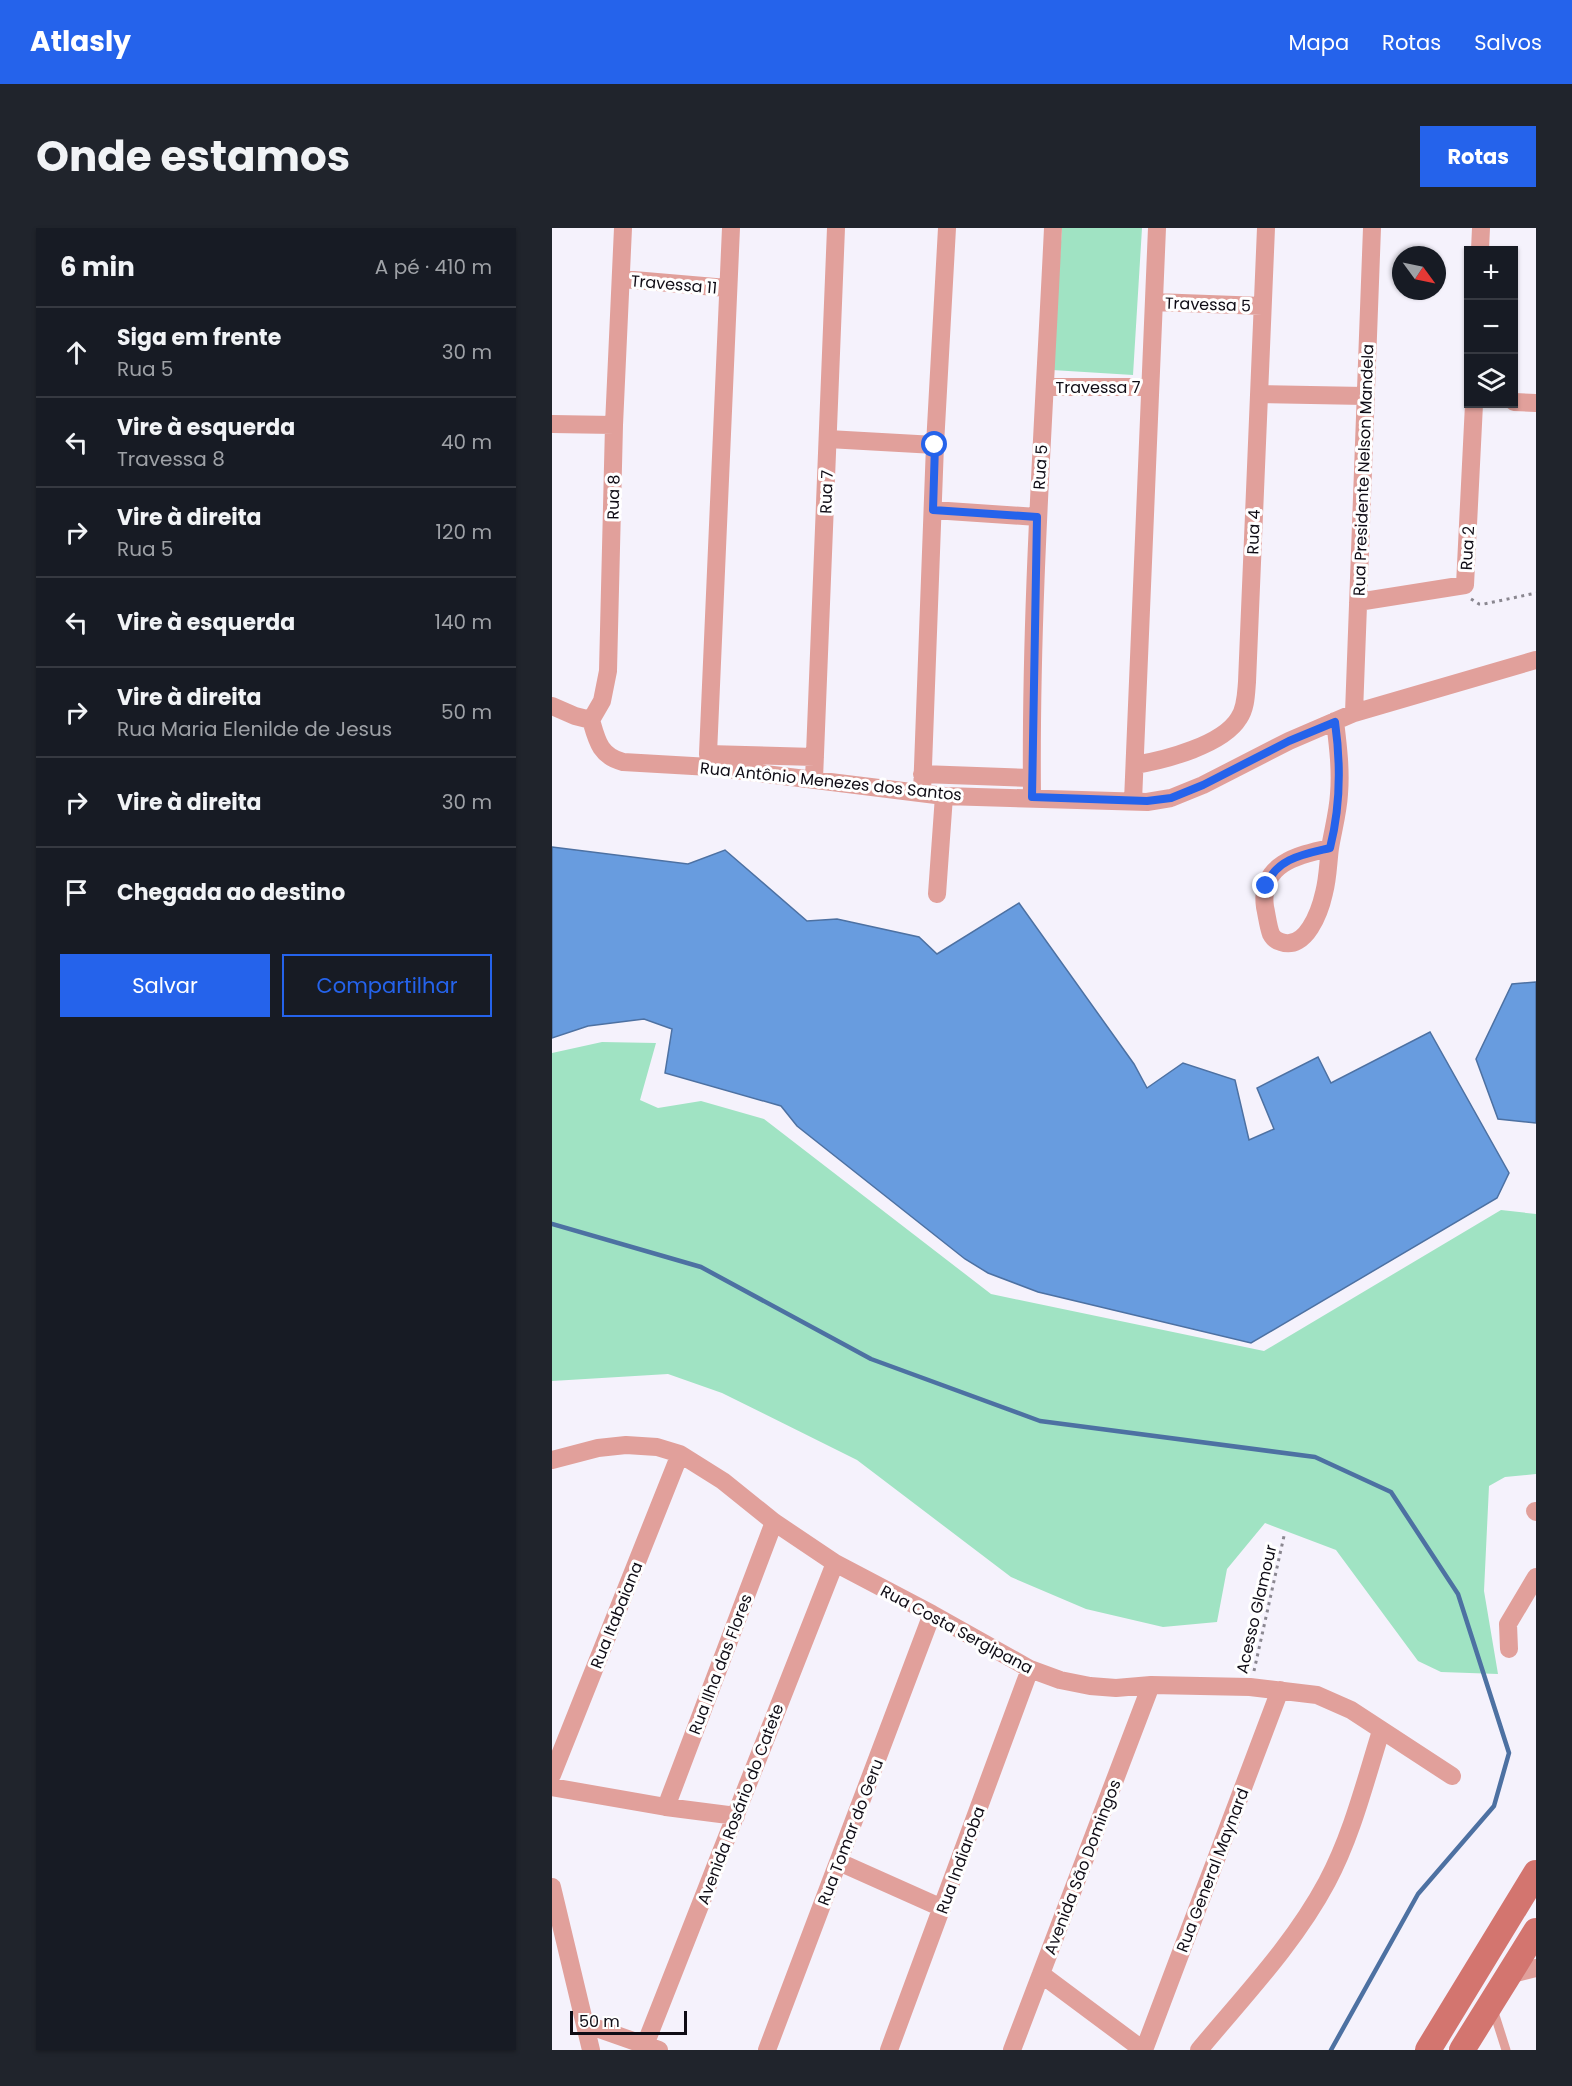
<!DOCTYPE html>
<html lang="pt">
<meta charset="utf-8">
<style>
:root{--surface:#171b24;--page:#20242c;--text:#f1f3f6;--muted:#9ea1a6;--line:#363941;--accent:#2563eb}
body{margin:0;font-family:Poppins,sans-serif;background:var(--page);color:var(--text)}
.controls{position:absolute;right:18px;top:18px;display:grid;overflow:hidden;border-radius:0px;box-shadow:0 2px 4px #0004}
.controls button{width:54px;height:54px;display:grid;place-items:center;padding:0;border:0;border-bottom:2px solid var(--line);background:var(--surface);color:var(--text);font:30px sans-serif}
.compass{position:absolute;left:840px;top:18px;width:54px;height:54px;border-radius:50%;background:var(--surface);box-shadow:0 2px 4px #0004;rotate:123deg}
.scale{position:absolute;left:18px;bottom:15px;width:117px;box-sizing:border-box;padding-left:6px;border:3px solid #0f0c15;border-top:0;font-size:16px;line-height:21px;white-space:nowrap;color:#0f0c15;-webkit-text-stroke:4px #fff;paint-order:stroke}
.stop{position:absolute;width:18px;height:18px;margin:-14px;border:4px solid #2563eb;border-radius:50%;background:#fff}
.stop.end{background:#2563eb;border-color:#fff;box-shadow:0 2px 6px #0008}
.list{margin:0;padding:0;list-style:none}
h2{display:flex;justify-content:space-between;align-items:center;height:78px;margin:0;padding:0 24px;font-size:26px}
h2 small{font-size:20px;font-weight:400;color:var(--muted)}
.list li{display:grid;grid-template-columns:39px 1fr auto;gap:18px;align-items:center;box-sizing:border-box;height:90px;padding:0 24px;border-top:2px solid var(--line)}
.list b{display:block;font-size:22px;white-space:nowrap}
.list p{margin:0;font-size:20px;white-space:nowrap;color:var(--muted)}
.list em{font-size:20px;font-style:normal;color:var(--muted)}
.actions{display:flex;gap:12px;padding:18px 24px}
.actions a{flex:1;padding:14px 0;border:2px solid var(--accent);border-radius:0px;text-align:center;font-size:21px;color:var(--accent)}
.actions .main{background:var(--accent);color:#fff}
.icon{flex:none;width:33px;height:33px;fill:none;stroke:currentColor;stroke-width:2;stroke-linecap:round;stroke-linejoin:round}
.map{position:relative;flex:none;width:984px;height:1822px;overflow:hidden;border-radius:0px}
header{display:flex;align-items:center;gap:36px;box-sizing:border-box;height:84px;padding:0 30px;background:var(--accent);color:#fff}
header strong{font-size:28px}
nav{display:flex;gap:33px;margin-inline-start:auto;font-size:21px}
.intro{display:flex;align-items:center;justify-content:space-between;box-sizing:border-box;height:144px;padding:0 36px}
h1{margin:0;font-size:42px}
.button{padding:15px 27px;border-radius:0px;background:var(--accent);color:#fff;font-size:21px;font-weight:700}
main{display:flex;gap:36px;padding:0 36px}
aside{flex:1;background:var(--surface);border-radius:0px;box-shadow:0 2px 4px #0004}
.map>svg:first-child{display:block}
.green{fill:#a0e3c3}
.water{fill:#689cdf;stroke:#4d71a2;stroke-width:1.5}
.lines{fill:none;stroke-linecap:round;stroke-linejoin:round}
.stream{stroke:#4d71a2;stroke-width:4.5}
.path{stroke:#8a8790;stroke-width:3;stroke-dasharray:3 4.5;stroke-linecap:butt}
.lane{stroke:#e1a09b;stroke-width:9}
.street{stroke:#e1a09b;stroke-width:18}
.secondary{stroke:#d3756f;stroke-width:26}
.route{stroke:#2563eb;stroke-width:8}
.labels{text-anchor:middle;stroke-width:6;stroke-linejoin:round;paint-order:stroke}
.street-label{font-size:16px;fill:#0f0c15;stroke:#fff}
</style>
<header>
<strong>Atlasly</strong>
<nav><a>Mapa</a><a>Rotas</a><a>Salvos</a></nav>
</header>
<div class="intro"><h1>Onde estamos</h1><a class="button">Rotas</a></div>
<main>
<aside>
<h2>6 min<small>A pé · 410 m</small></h2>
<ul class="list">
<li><svg class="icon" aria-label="ahead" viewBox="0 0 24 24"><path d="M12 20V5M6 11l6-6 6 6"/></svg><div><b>Siga em frente</b><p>Rua 5</p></div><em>30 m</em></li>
<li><svg class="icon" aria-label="left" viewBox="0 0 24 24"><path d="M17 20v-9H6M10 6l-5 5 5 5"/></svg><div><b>Vire à esquerda</b><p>Travessa 8</p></div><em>40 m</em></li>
<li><svg class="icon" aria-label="right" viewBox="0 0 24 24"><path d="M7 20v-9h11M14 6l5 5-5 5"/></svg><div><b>Vire à direita</b><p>Rua 5</p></div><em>120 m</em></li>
<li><svg class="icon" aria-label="left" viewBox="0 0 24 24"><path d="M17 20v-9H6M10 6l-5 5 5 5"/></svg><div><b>Vire à esquerda</b></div><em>140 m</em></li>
<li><svg class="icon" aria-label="right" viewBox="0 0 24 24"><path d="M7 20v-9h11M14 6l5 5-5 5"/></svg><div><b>Vire à direita</b><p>Rua Maria Elenilde de Jesus</p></div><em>50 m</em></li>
<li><svg class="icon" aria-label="right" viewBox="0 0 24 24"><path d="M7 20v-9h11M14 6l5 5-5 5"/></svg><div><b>Vire à direita</b></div><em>30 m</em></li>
<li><svg class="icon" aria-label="arrive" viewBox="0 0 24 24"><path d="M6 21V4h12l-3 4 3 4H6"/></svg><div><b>Chegada ao destino</b></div></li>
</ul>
<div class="actions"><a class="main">Salvar</a><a>Compartilhar</a></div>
</aside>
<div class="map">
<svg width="984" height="1822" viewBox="0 0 984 1822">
<rect width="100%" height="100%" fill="#f5f2fc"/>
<!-- green -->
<path class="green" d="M 510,0 L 590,0 L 581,147 L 500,142 Z
M 50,814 L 104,815 L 88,872 L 106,880 L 149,873 L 212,891 L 439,1066 L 712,1123 L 949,982 L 984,986 L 984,1246 L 953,1249 L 937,1258 L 932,1363 L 946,1446 L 889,1444 L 866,1433 L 784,1322 L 713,1295 L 675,1341 L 665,1394 L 611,1399 L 534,1381 L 459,1349 L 305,1232 L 170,1165 L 116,1146 L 0,1153 L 0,825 Z"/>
<!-- water -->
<path class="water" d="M 0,619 L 136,636 L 173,622 L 255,693 L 285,691 L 367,709 L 385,726 L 467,675 L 582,836 L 595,860 L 631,835 L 683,852 L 697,912 L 722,901 L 705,860 L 766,829 L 779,855 L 878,804 L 957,945 L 945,970 L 699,1115 L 486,1064 L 436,1045 L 413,1031 L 245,898 L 229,878 L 113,845 L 120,801 L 92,791 L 36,798 L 0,810 Z
M 984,754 L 984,895 L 946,891 L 924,831 L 960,756 Z"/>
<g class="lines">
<!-- stream -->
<path class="stream" d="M 0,996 L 149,1039 L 319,1131 L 488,1193 L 763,1229 L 839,1264 L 906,1366 L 957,1525 L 942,1578 L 866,1666 L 779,1822"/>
<!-- path -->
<path class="path" d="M 919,371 L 927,376 L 932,376 L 984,365
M 702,1443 L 732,1308"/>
<!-- lane -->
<path class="lane" d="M 941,1781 L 954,1822"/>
<!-- street -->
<path class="street" d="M 928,22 L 929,0
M 70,51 L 175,60
M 603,74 L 710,78
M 493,159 L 598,159
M 707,166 L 813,168
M 962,174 L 984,175
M 0,196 L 62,197
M 276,211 L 383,217
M 381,282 L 485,289
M 806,374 L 913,357 L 922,176
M 0,478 L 23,488 L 39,492
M 802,485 L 820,0
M 39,492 C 45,513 48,528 71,534 L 158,539 L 392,568 L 595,574 L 619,570 L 651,557 L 737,513 L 802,485 L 984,432
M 39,492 L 50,473 L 56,443 L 62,197 L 71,0
M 156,526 L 263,529
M 583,537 C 613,532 671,517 687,490 C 694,480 694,466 695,454 L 714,0
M 158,539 L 156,526 L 179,0
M 370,546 L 479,550
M 262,551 L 284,0
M 370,565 L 383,217 L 395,0
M 480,569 C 478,379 492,190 501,0
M 581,573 L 605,0
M 778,620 C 745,627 707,636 713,679 C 715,688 716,698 719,706 C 721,710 725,713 729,714 C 754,723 768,683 772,665 C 776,650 776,635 778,620 C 781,602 786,584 787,566 C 789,542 786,518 783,493
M 385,666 L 392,568
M 0,1232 L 46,1220 L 74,1217 L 105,1219 L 128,1226 L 171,1253 L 222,1294 L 283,1335 L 380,1386 L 478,1441 L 508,1452 L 538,1458 L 564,1460 L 599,1457 L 698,1459 L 765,1467 L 799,1482 L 900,1548
M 983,1283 L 984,1284
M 957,1421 L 956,1396 L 984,1349
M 0,1547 L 128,1226
M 0,1559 L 114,1579 L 184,1588
M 114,1579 L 222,1294
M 287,1634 L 390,1680
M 0,1659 L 39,1822
M 489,1746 L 591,1822
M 956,1747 L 984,1740
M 33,1796 L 107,1822
M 93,1817 L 283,1335
M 215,1822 L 380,1386
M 337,1822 L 478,1441
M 460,1822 L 599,1457
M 592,1822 L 728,1462
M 647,1822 C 691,1769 742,1716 775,1654 C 800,1607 813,1554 829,1503"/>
<!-- secondary -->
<path class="secondary" d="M 876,1822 L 984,1645
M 910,1822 L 984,1703"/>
</g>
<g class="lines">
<!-- route -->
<path class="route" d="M 383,217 L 381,282 L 485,289 L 480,569 L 595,573 L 619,570 L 651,557 L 737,513 L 783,494 C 789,537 789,577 778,620 C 753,626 724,630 714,658"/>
</g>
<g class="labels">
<!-- street labels -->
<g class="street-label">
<text transform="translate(122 56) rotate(5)" y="6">Travessa 11</text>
<text transform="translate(656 76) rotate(2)" y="6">Travessa 5</text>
<text x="546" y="165">Travessa 7</text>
<text transform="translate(488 239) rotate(-86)" y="6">Rua 5</text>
<text transform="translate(811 242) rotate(-88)" y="6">Rua Presidente Nelson Mandela</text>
<text transform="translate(274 264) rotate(-88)" y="6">Rua 7</text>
<text transform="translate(61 269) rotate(-89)" y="6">Rua 8</text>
<text transform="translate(701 304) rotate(-88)" y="6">Rua 4</text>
<text transform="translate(915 320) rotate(-87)" y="6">Rua 2</text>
<text transform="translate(279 553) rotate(6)" y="6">Rua Antônio Menezes dos Santos</text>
<text transform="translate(704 1381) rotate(-77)" y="6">Acesso Glamour</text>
<text transform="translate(64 1387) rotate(-68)" y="6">Rua Itabaiana</text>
<text transform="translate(405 1401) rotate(28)" y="6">Rua Costa Sergipana</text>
<text transform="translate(168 1436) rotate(-69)" y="6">Rua Ilha das Flores</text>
<text transform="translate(188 1576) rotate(-69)" y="6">Avenida Rosário do Catete</text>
<text transform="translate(298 1604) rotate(-69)" y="6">Rua Tomar do Geru</text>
<text transform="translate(408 1632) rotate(-70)" y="6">Rua Indiaroba</text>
<text transform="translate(530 1639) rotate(-69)" y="6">Avenida São Domingos</text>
<text transform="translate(660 1642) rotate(-69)" y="6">Rua General Maynard</text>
</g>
</g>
</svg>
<div class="controls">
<button>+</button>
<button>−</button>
<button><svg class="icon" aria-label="layers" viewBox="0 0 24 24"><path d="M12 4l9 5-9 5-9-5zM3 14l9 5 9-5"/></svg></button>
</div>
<svg class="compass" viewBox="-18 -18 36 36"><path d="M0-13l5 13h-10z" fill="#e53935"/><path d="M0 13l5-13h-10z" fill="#9ea1a6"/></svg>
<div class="scale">50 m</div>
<div class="stop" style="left:383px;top:217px"></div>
<div class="stop end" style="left:714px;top:658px"></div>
</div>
</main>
